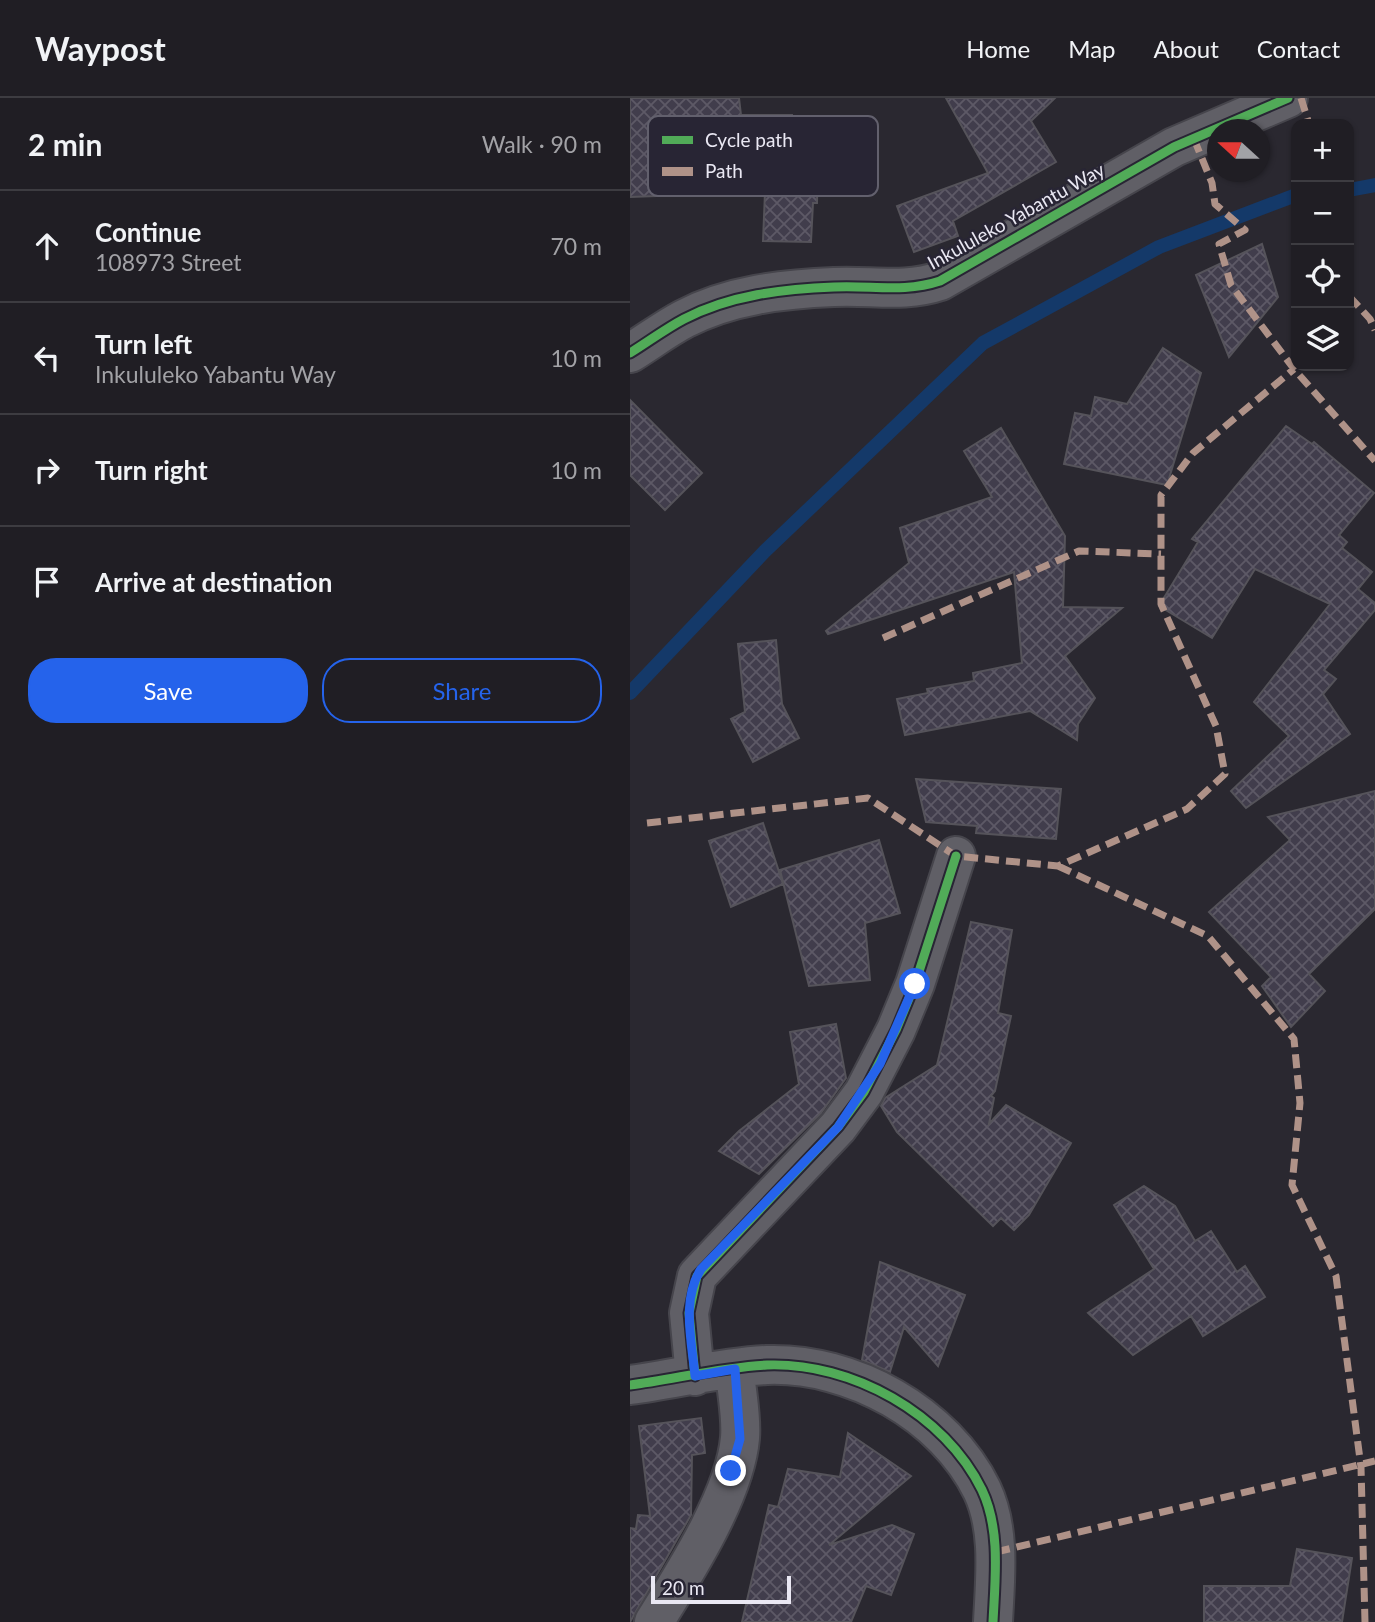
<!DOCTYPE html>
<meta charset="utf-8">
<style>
:root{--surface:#201e24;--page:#2d2b31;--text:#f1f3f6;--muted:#a2a2a6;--line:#3d3c41;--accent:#2563eb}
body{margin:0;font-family:Lato,sans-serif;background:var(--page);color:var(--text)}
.controls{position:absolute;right:21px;top:21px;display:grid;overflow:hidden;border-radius:14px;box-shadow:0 2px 5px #0004}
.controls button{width:63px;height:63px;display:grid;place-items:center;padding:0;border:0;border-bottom:2px solid var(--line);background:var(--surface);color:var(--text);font:35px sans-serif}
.compass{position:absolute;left:577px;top:21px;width:63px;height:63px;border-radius:50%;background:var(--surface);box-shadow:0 2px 5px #0004;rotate:291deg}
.scale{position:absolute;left:21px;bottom:18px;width:140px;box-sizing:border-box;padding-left:7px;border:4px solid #eae8f3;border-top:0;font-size:19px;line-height:24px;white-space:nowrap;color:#eae8f3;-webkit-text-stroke:5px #282534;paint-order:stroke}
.stop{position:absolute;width:21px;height:21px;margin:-16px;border:5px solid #2563eb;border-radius:50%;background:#fff}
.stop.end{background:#2563eb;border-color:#fff;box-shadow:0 2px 7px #0008}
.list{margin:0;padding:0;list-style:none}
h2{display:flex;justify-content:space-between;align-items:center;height:91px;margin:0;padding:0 28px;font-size:30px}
h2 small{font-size:23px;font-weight:400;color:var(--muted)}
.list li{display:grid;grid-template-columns:46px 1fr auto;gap:21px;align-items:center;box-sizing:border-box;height:112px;padding:0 28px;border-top:2px solid var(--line)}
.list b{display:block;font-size:26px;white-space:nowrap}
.list p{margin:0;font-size:23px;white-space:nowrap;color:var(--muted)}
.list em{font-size:23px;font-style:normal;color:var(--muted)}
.actions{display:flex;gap:14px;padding:21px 28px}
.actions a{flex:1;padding:16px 0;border:2px solid var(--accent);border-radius:28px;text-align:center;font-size:24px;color:var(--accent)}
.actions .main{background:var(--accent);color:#fff}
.icon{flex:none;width:38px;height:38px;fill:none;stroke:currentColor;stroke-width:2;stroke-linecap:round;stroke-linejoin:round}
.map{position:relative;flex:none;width:745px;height:1524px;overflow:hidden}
header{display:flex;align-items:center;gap:42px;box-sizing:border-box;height:98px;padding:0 35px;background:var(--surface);border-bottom:2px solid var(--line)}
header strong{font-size:33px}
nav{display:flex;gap:38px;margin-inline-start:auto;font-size:24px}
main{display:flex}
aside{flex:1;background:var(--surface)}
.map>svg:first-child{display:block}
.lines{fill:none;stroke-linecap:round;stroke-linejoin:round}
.stream{stroke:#143969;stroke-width:14}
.building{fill:url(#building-cross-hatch);stroke:#55535a;stroke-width:2}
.minor-casing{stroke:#46454c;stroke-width:42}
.minor{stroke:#605f66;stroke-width:38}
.quiet{stroke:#af9288;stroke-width:7;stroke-dasharray:14 7;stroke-linecap:butt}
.cycleway-casing{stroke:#282534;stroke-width:13}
.cycleway{stroke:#51ab58;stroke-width:9}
.route{stroke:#2563eb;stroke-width:9}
.labels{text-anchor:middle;stroke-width:5;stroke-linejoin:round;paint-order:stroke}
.street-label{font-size:19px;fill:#eae8f3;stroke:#282534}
.key{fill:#282534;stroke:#62606d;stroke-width:2}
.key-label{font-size:19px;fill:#eae8f3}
</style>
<header>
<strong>Waypost</strong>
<nav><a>Home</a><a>Map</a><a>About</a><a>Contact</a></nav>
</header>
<main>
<aside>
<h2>2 min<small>Walk · 90 m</small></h2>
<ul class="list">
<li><svg class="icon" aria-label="ahead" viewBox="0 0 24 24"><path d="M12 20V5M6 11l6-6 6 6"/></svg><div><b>Continue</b><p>108973 Street</p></div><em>70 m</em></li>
<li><svg class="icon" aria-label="left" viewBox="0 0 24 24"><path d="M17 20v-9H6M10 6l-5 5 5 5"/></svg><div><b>Turn left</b><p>Inkululeko Yabantu Way</p></div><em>10 m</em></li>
<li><svg class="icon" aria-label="right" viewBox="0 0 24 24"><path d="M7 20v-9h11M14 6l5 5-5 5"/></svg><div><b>Turn right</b></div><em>10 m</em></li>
<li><svg class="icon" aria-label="arrive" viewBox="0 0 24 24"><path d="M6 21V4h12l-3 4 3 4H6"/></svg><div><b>Arrive at destination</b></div></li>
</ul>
<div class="actions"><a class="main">Save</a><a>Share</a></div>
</aside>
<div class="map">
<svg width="745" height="1524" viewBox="0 0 745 1524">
<defs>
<pattern id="building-cross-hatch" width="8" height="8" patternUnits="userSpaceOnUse" patternTransform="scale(1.75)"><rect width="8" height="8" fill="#413d4c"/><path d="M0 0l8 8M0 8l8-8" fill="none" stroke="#5d5966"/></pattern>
</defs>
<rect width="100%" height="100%" fill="#2a2830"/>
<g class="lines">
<!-- stream -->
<path class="stream" d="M 719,92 L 745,87
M 0,595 L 135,453 L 353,245 L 529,149 L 666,97"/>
</g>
<!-- building -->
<path class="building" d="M 0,0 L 109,0 L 111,17 L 162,17 L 163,54 L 188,54 L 187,105 L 183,105 L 181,144 L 133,143 L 135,94 L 0,99 Z
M 316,0 L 425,0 L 401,23 L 426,64 L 323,123 L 328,138 L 284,154 L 267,108 L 358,75 Z
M 632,146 L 648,199 L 599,259 L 566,177 Z
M 533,250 L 571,275 L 537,387 L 434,366 L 445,315 L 461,318 L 465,299 L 497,306 Z
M 0,302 L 72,375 L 35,412 L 0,377 Z
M 656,328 L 682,346 L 684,344 L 744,395 L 709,437 L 717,444 L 712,450 L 742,474 L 728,491 L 745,505 L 745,512 L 694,572 L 706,581 L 693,596 L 720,636 L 616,710 L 601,693 L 659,638 L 624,604 L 700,506 L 625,471 L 582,540 L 529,508 L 568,444 L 562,441 Z
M 371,330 L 435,438 L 433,509 L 492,510 L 435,558 L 465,600 L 448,626 L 447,642 L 400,613 L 275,637 L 267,601 L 298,595 L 297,591 L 344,583 L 343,575 L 392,565 L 384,474 L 198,536 L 196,533 L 279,465 L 270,430 L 362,399 L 334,353 Z
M 146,542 L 152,606 L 169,640 L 123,664 L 101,621 L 115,614 L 108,546 Z
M 286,681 L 431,691 L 426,741 L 346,735 L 347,728 L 296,724 Z
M 745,693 L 745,811 L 679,876 L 695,893 L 661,929 L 632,888 L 641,879 L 579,814 L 660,742 L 638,719 Z
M 133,725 L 153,786 L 101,809 L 79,743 Z
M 249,742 L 270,815 L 235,825 L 240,882 L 179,888 L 150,772 Z
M 341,824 L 382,832 L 368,915 L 381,918 L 365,993 L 361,998 L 364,1000 L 359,1026 L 376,1007 L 441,1045 L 399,1117 L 384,1132 L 371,1120 L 363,1128 L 267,1034 L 251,1008 L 255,1000 L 307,967 Z
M 206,926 L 216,980 L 191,1015 L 129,1076 L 89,1053 L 109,1033 L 169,986 L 160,934 Z
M 514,1088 L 545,1108 L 565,1143 L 581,1133 L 607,1174 L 615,1168 L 635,1199 L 573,1238 L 561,1218 L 503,1257 L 458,1215 L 524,1171 L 484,1107 Z
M 250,1164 L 335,1197 L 308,1268 L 274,1229 L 260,1274 L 232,1262 Z
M 71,1320 L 75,1355 L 62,1357 L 61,1417 L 0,1524 L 0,1430 L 6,1431 L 8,1417 L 20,1418 L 9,1328 Z
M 218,1335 L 281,1378 L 199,1447 L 262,1427 L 284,1436 L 261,1497 L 236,1488 L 221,1524 L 112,1524 L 139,1407 L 148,1409 L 158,1371 L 210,1379 Z
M 667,1451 L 722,1460 L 712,1524 L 574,1524 L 574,1488 L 660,1488 Z"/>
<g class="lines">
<defs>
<path id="minor" d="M 0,255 C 18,244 35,231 54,221 C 100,197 153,191 204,189 C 241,187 274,195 310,183 L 544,49 L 658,0
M 65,1278 L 59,1215 L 67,1178 L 208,1029 L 234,994 L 266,932 L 285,886 L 326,758
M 0,1287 C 45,1281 92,1269 137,1267 C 222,1264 315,1316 352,1392 C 371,1432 365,1481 363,1524
M 24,1524 C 54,1476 105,1397 110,1340 C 112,1318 106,1293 105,1271"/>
</defs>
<!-- minor casing -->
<use href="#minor" class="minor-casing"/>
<!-- minor -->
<use href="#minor" class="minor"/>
<!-- quiet -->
<path class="quiet" d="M 671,0 L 679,26
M 564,41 L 582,85 L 585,106 L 615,132 L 589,146 L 601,187 L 664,271 L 745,363
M 719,198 L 740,221 L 745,232
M 253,540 L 449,453 L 531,456
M 17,725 L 238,700 L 326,758 L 428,768 L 557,711 L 595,676 L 586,628 L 531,506 L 531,397 L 563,355 L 664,271
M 428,768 L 578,838 L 664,941 L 670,1005 L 662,1087 L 706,1178 L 731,1369 L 735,1524
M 366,1454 L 745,1363"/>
<defs>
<path id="cycleway" d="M 0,255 C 18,244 35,231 54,221 C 100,197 153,191 204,189 C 241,187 274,195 310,183 L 544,49 L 658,0
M 65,1278 L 59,1215 L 67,1178 L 208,1029 L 234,994 L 266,932 L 285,886 L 326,758
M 0,1287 C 45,1281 92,1269 137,1267 C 222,1264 315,1316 352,1392 C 371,1432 365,1481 363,1524"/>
</defs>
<!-- cycleway casing -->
<use href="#cycleway" class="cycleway-casing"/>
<!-- cycleway -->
<use href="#cycleway" class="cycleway"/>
</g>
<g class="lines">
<!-- route -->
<path class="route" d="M 101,1373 L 110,1341 L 105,1271 L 65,1278 C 62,1244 51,1202 71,1171 L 208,1029 L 250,966 L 285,886"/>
</g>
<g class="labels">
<!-- street labels -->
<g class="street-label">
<text transform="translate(386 118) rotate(-29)" y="7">Inkululeko Yabantu Way</text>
</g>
</g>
<!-- legend -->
<rect x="18" y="18" width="230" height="80" rx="10" class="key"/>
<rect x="32" y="38" width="31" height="8" fill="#51ab58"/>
<rect x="32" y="69" width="31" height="9" fill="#af9288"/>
<g class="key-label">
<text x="75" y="49">Cycle path</text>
<text x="75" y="80">Path</text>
</g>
</svg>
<div class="controls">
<button>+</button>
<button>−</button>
<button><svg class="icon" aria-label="locate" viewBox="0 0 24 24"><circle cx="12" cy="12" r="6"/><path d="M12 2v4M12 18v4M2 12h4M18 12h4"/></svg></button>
<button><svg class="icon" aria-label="layers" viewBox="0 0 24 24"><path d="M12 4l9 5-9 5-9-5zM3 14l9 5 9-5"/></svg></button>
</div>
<svg class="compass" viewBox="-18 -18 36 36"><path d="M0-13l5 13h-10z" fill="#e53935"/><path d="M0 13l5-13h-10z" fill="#a2a2a6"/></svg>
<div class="scale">20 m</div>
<div class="stop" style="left:285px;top:886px"></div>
<div class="stop end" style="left:101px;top:1373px"></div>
</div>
</main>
